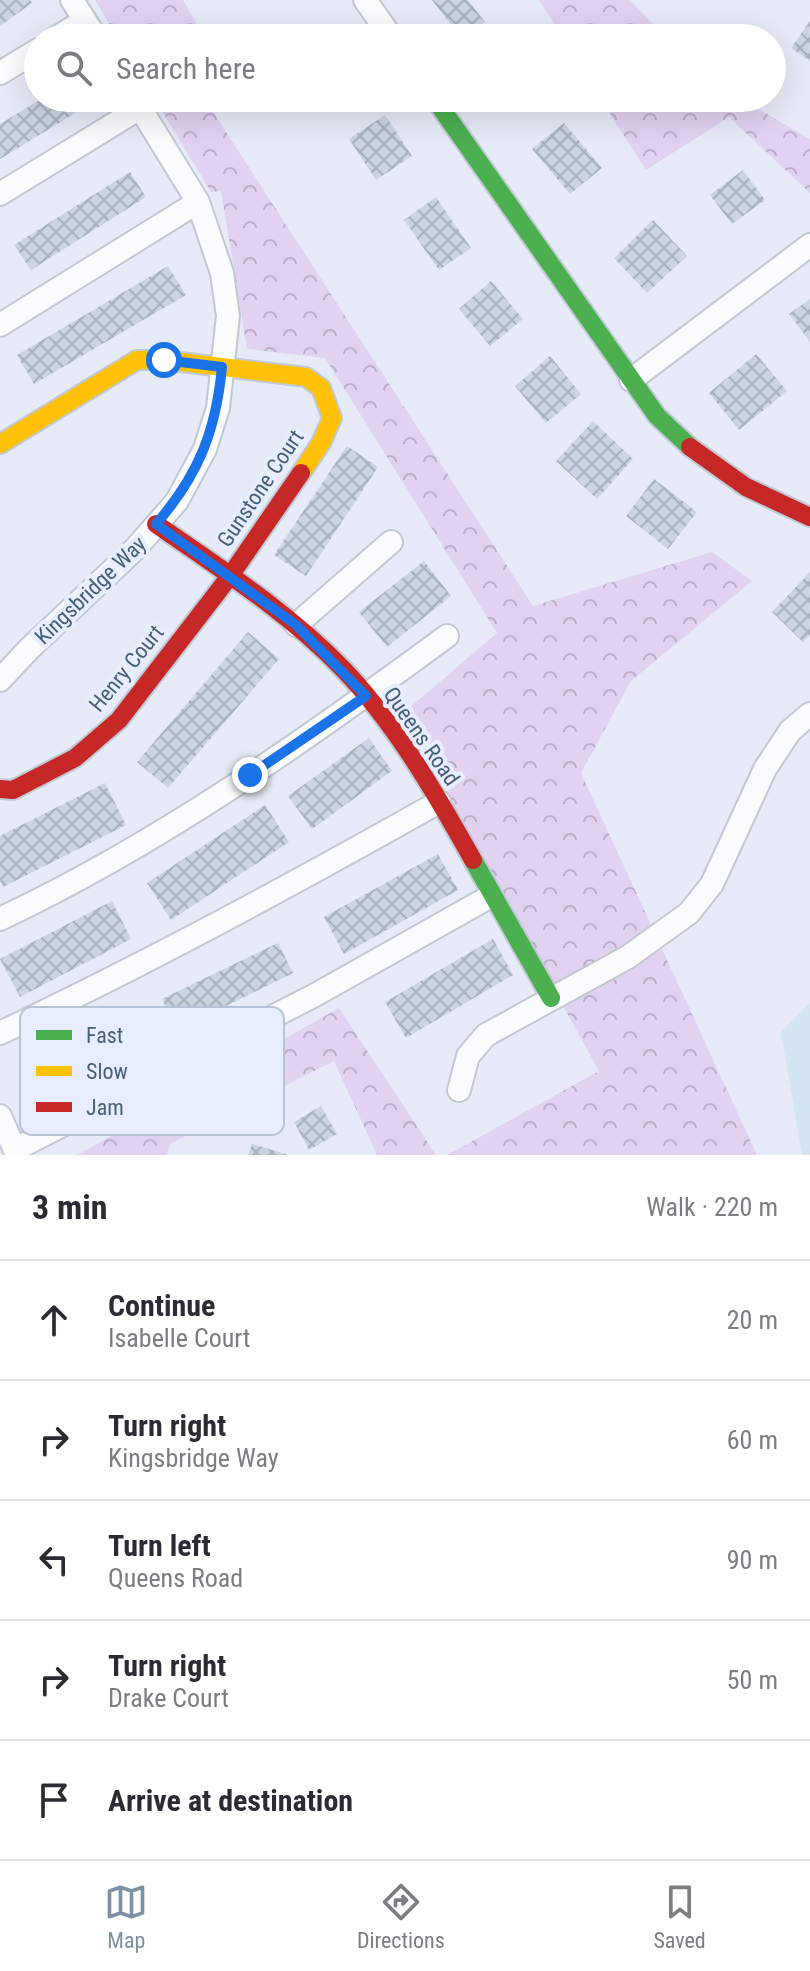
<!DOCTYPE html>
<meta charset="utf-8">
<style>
:root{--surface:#fff;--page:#f7f7f7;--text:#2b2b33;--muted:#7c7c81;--line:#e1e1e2;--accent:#7d90a4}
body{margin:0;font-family:"Roboto Condensed",sans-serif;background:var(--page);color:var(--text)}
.stop{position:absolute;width:24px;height:24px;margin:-18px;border:6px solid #1a73e8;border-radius:50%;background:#fff}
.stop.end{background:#1a73e8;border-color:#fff;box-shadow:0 2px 8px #0008}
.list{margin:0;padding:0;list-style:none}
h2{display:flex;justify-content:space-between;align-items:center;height:104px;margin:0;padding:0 32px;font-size:34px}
h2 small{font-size:26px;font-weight:400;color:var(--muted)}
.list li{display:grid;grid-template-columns:52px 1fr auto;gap:24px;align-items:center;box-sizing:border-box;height:120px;padding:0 32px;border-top:2px solid var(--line)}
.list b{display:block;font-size:30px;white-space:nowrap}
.list p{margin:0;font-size:26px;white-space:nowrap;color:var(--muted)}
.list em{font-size:26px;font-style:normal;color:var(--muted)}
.icon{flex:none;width:44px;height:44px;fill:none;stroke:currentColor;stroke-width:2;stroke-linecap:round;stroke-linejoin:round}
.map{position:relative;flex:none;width:810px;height:1155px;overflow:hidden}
.search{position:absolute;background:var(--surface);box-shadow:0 8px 32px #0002;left:24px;right:24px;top:24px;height:88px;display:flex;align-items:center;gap:20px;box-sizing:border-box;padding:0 28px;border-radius:44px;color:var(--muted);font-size:30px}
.sheet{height:704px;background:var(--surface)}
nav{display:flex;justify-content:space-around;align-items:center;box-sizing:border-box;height:112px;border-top:2px solid var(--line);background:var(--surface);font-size:22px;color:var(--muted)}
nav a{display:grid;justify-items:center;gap:4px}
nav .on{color:var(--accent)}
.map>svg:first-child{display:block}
.commercial{fill:#d3e4f3}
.forest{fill:url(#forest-crowns)}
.building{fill:url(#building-cross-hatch)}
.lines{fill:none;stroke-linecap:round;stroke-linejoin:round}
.street-casing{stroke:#bfc8d4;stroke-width:26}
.fast-casing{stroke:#c0c9d6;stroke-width:22}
.slow-casing{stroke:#c0c9d6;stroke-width:22}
.jam-casing{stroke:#c0c9d6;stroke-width:22}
.street{stroke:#fbfcfe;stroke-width:22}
.fast{stroke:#4caf50;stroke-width:18}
.slow{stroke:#ffc107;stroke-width:18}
.jam{stroke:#c62828;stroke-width:18}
.route{stroke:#1a73e8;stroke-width:10}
.labels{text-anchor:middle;stroke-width:8;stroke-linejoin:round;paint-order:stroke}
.street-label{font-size:22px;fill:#455f77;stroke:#e8eeff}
.key{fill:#e8eeff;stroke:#b7c3d6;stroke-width:2}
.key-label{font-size:22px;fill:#455f77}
</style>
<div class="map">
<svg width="810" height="1155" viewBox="0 0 810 1155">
<defs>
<pattern id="forest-crowns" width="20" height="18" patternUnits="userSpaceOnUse" patternTransform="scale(2)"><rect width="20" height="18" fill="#e2d2f2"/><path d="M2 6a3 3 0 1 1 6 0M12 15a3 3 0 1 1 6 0" fill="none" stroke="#b9aec9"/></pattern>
<pattern id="building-cross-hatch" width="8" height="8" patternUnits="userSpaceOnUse" patternTransform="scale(2)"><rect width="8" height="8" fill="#cbd5e2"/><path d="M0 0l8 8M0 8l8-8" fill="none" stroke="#a7b0bc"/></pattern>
</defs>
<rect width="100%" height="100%" fill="#e6ebf7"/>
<!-- commercial -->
<path class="commercial" d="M 810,1003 L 810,1155 L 802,1155 L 781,1032 Z"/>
<!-- forest -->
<path class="forest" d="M 95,0 L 183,0 L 205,38 L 118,38 Z
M 539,0 L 630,0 L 666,38 L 563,38 Z
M 154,98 L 204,98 L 533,606 L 712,552 L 752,581 L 631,681 L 581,773 L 757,1155 L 447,1155 L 599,1071 L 402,714 L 497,633 L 325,358 L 247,349 L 221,191 L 211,192 Z
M 600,98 L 739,98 L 810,139 L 810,193 L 729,117 L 646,170 Z
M 339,1008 L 436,1155 L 377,1155 L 334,1061 L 170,1144 L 167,1155 L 77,1155 Z"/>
<!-- building -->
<path class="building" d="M 0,0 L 30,0 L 32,3 L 0,26 Z
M 432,0 L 468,0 L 485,22 L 461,38 Z
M 810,21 L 810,61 L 791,48 Z
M 43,98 L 100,98 L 0,159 L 0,124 Z
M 385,115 L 412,156 L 376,180 L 349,139 Z
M 564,123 L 602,168 L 570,194 L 532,149 Z
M 743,170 L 765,200 L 732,224 L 710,195 Z
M 130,172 L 146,197 L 31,270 L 14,245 Z
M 436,197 L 471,248 L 439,270 L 404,220 Z
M 653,220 L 687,256 L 647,293 L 614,258 Z
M 168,266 L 186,295 L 34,384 L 17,355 Z
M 491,281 L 523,319 L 490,346 L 459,309 Z
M 810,299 L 810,342 L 789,314 Z
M 756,354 L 787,391 L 739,430 L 709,393 Z
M 550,356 L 581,394 L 546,423 L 515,386 Z
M 593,421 L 633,459 L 597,499 L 556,461 Z
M 347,446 L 378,467 L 306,576 L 274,555 Z
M 654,479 L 697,512 L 668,549 L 626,516 Z
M 424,561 L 451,596 L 387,647 L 359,612 Z
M 810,572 L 810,635 L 803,642 L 772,612 Z
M 248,632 L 279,659 L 168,788 L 137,762 Z
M 369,738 L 392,771 L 312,829 L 288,796 Z
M 105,783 L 126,825 L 3,887 L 0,880 L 0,836 Z
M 265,805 L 289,842 L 171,920 L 147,883 Z
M 438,854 L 458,890 L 344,954 L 324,917 Z
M 112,901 L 131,939 L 20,997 L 0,959 Z
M 493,939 L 513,975 L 406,1038 L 385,1002 Z
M 278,943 L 293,973 L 177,1030 L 162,999 Z
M 321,1106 L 337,1134 L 309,1150 L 294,1122 Z
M 252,1144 L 286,1154 L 286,1155 L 248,1155 Z"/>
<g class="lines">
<defs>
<path id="street" d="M 72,0 L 96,38
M 365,0 L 392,38
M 56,38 L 85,20
M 0,73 L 38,50
M 0,194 L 140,108
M 0,325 L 198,202
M 631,380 L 810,245
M 296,625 L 391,542
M 0,680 L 29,649 L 135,549 L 177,501 L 205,449 L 218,408 L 228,316 L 222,273 L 198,202 L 134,98
M 0,919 C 159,844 306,740 447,636
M 0,1033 C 150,962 295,883 439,802
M 459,1090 L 468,1056 L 486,1035 L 628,957 L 689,913 L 712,884 L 765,769 L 790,731 L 810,714
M 0,1116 L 17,1155
M 16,1149 L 317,994 L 491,896"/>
<path id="fast" d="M 434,98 L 657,416 L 690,447
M 473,860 L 551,998"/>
<path id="slow" d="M 0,444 L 137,360 L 164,360 L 306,377 L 321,388 L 332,418 L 321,443 L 301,473"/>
<path id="jam" d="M 690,447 L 746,487 L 810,517
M 156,524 C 221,569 288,612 343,669 C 396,724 436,794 473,860
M 0,789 L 13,790 L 75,758 L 119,720 L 230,576 L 301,473"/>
</defs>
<!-- street casing -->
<use href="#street" class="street-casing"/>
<!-- fast casing -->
<use href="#fast" class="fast-casing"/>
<!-- slow casing -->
<use href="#slow" class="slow-casing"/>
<!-- jam casing -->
<use href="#jam" class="jam-casing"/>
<!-- street -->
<use href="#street" class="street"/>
<!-- fast -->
<use href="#fast" class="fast"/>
<!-- slow -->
<use href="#slow" class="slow"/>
<!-- jam -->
<use href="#jam" class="jam"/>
</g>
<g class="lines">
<!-- route -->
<path class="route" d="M 164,360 L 222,367 C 216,430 199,475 156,524 L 296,625 L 366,696 L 250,775"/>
</g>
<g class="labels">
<!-- street labels -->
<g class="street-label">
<text transform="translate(260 488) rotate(-56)" y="8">Gunstone Court</text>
<text transform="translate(90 590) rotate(-44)" y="8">Kingsbridge Way</text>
<text transform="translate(126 668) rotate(-51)" y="8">Henry Court</text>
<text transform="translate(422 736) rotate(55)" y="8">Queens Road</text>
</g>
</g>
<!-- legend -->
<rect x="20" y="1007" width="264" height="128" rx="12" class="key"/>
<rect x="36" y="1030" width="36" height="10" fill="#4caf50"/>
<rect x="36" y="1066" width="36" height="10" fill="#ffc107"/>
<rect x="36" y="1102" width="36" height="10" fill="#c62828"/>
<g class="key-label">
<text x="86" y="1043">Fast</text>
<text x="86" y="1079">Slow</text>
<text x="86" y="1115">Jam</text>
</g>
</svg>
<div class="stop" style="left:164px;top:360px"></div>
<div class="stop end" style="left:250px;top:775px"></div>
<div class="search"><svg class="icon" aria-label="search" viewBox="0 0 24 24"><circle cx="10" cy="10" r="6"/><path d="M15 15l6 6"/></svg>Search here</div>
</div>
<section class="sheet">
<h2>3 min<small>Walk · 220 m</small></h2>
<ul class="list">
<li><svg class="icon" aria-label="ahead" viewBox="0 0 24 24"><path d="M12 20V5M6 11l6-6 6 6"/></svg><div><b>Continue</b><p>Isabelle Court</p></div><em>20 m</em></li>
<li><svg class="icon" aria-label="right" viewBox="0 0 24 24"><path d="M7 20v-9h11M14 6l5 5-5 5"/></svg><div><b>Turn right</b><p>Kingsbridge Way</p></div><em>60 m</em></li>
<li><svg class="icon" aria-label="left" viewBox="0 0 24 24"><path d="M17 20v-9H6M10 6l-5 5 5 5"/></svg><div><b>Turn left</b><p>Queens Road</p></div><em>90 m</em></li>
<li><svg class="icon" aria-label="right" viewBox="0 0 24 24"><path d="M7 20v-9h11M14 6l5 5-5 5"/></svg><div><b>Turn right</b><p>Drake Court</p></div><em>50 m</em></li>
<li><svg class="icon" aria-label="arrive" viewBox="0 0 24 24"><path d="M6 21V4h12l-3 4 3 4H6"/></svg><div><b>Arrive at destination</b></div></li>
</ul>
</section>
<nav>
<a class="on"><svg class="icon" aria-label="map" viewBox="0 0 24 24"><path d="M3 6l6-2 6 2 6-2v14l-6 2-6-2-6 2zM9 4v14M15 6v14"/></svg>Map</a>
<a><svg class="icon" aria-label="directions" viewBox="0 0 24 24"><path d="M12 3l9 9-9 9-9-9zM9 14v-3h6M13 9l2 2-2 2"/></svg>Directions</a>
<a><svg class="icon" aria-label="saved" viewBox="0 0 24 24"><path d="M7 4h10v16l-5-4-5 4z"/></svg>Saved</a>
</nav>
